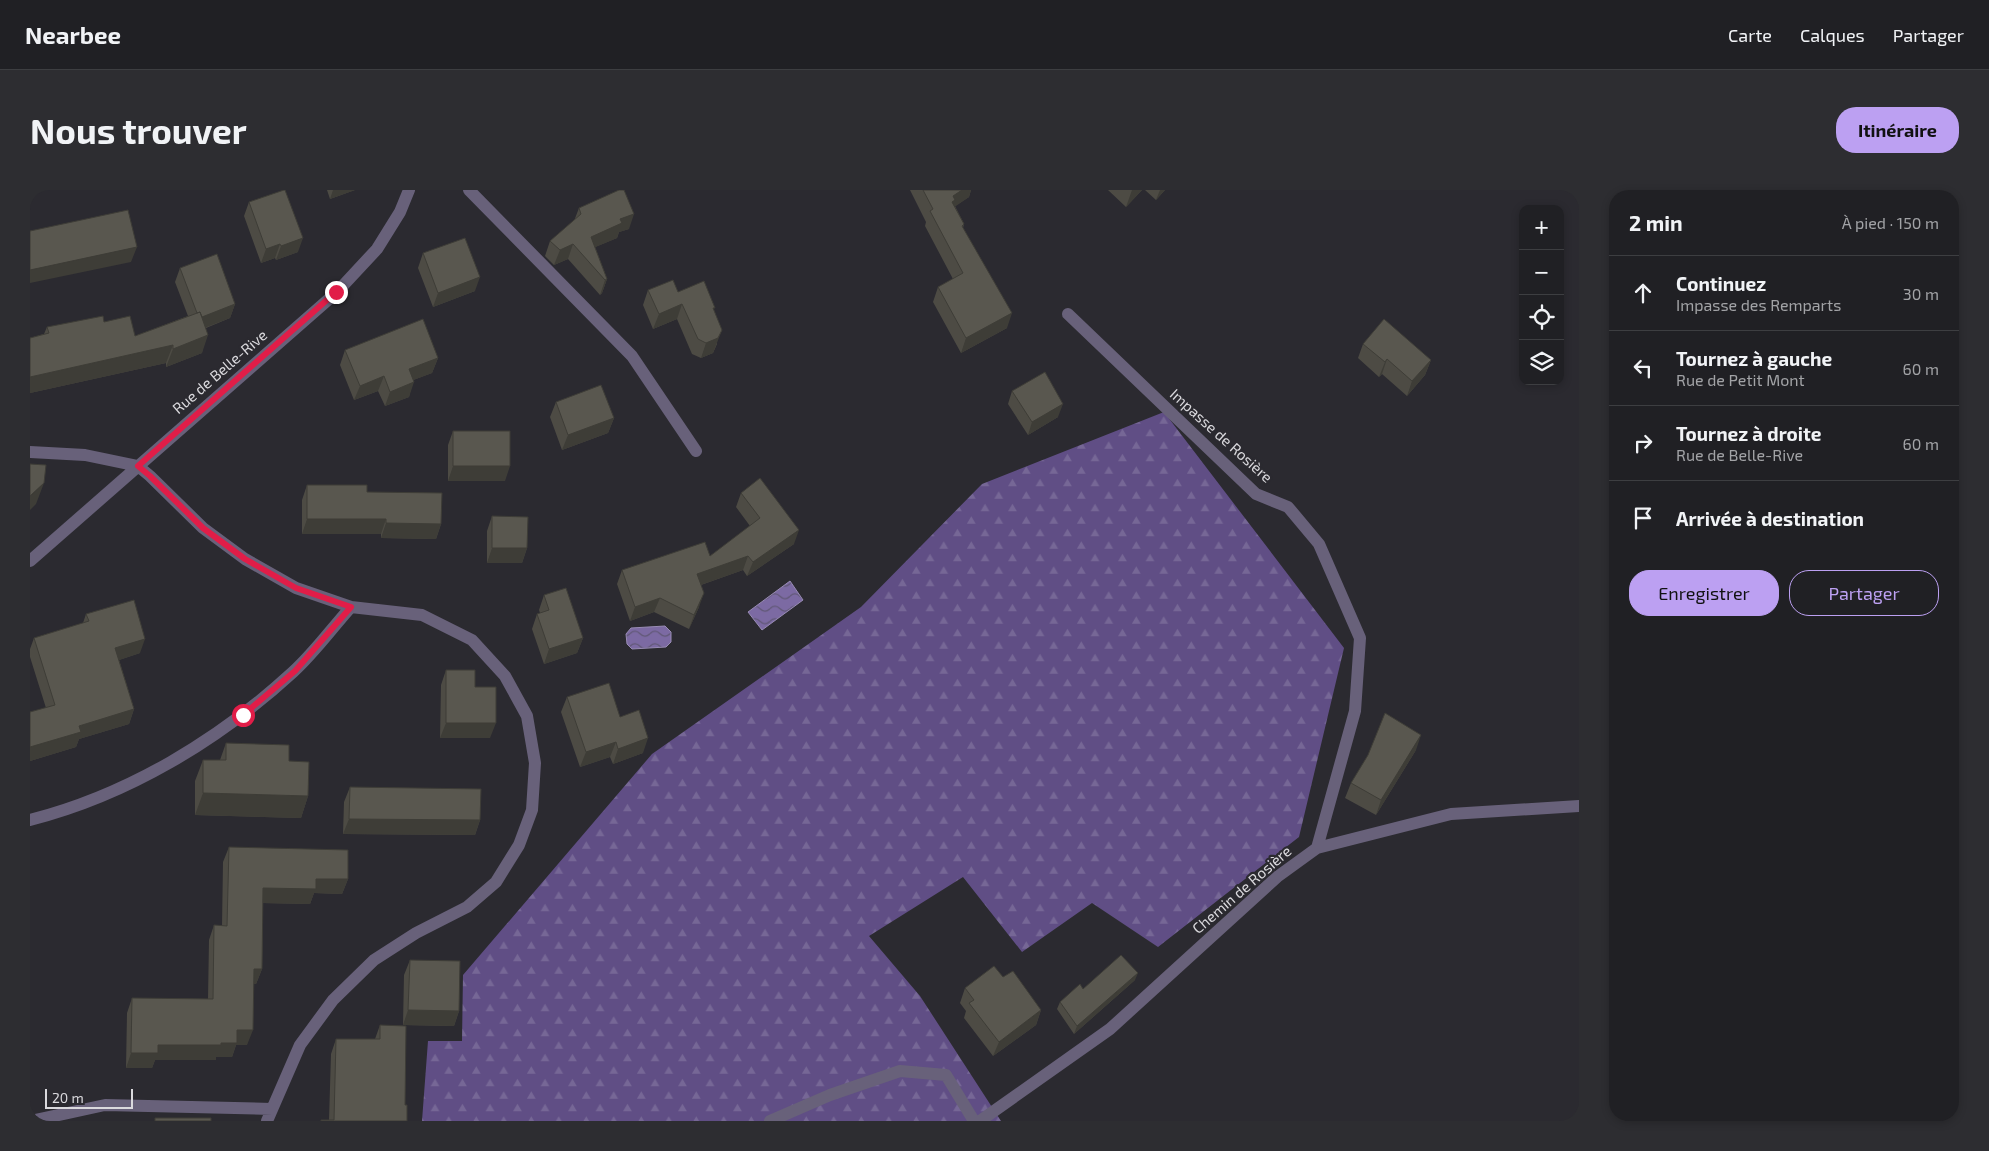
<!DOCTYPE html>
<html lang="fr">
<meta charset="utf-8">
<style>
:root{--surface:#202024;--page:#2d2d31;--text:#f1f3f6;--muted:#a2a3a6;--line:#3d3e41;--accent:#bca0f2}
body{margin:0;font-family:"Exo 2",sans-serif;background:var(--page);color:var(--text)}
.controls{position:absolute;right:15px;top:15px;display:grid;overflow:hidden;border-radius:10px;box-shadow:0 2px 8px #0003}
.controls button{width:45px;height:45px;display:grid;place-items:center;padding:0;border:0;border-bottom:1px solid var(--line);background:var(--surface);color:var(--text);font:25px sans-serif}
.scale{position:absolute;left:15px;bottom:12px;width:88px;box-sizing:border-box;padding-left:5px;border:2px solid #dad9dd;border-top:0;font-size:14px;line-height:18px;white-space:nowrap;color:#dad9dd;-webkit-text-stroke:4px #2b2a30;paint-order:stroke}
.stop{position:absolute;width:15px;height:15px;margin:-11px;border:4px solid #e11d48;border-radius:50%;background:#fff}
.stop.end{background:#e11d48;border-color:#fff;box-shadow:0 1px 5px #0008}
.list{margin:0;padding:0;list-style:none}
h2{display:flex;justify-content:space-between;align-items:center;height:65px;margin:0;padding:0 20px;font-size:21px}
h2 small{font-size:16px;font-weight:400;color:var(--muted)}
.list li{display:grid;grid-template-columns:32px 1fr auto;gap:15px;align-items:center;box-sizing:border-box;height:75px;padding:0 20px;border-top:1px solid var(--line)}
.list b{display:block;font-size:19px;white-space:nowrap}
.list p{margin:0;font-size:16px;white-space:nowrap;color:var(--muted)}
.list em{font-size:16px;font-style:normal;color:var(--muted)}
.actions{display:flex;gap:10px;padding:15px 20px}
.actions a{flex:1;padding:11px 0;border:1px solid var(--accent);border-radius:20px;text-align:center;font-size:18px;color:var(--accent)}
.actions .main{background:var(--accent);color:#111}
.icon{flex:none;width:28px;height:28px;fill:none;stroke:currentColor;stroke-width:2;stroke-linecap:round;stroke-linejoin:round}
.map{position:relative;flex:none;width:1549px;height:931px;overflow:hidden;border-radius:20px}
header{display:flex;align-items:center;gap:30px;box-sizing:border-box;height:70px;padding:0 25px;background:var(--surface);border-bottom:1px solid var(--line)}
header strong{font-size:24px}
nav{display:flex;gap:28px;margin-inline-start:auto;font-size:18px}
.intro{display:flex;align-items:center;justify-content:space-between;box-sizing:border-box;height:120px;padding:0 30px}
h1{margin:0;font-size:35px}
.button{padding:12px 22px;border-radius:20px;background:var(--accent);color:#111;font-size:18px;font-weight:700}
main{display:flex;gap:30px;padding:0 30px}
aside{flex:1;background:var(--surface);border-radius:20px;box-shadow:0 2px 8px #0003}
.map>svg:first-child{display:block}
.forest{fill:url(#forest-firs)}
.water{fill:url(#water-waves);stroke:#988bb4}
.lines{fill:none;stroke-linecap:round;stroke-linejoin:round}
.minor{stroke:#68617a;stroke-width:12}
.wall{fill:#4d4b44}
.shaded-wall{fill:#3e3d37}
.building{fill:#59574f;stroke:#3e3d37}
.route{stroke:#e11d48;stroke-width:6}
.labels{text-anchor:middle;stroke-width:4.5;stroke-linejoin:round;paint-order:stroke}
.street-label{font-size:15px;fill:#dad9dd;stroke:#2b2a30}
</style>
<header>
<strong>Nearbee</strong>
<nav><a>Carte</a><a>Calques</a><a>Partager</a></nav>
</header>
<div class="intro"><h1>Nous trouver</h1><a class="button">Itinéraire</a></div>
<main>
<div class="map">
<svg width="1549" height="931" viewBox="0 0 1549 931">
<defs>
<pattern id="forest-firs" width="22" height="20" patternUnits="userSpaceOnUse" patternTransform="scale(1.25)"><rect width="22" height="20" fill="#604e85"/><path d="M5 1l3.5 6h-7zM16 11l3.5 6h-7z" fill="#766796"/></pattern>
<pattern id="water-waves" width="16" height="10" patternUnits="userSpaceOnUse" patternTransform="scale(1.25)"><rect width="16" height="10" fill="#7c6aa3"/><path d="M0 5q4-4 8 0t8 0" fill="none" stroke="#615877"/></pattern>
</defs>
<rect width="100%" height="100%" fill="#2b2a30"/>
<!-- forest -->
<path class="forest" d="M 1134,222 L 1314,458 L 1269,647 L 1128,757 L 1062,713 L 992,762 L 933,687 L 839,746 L 890,806 L 971,931 L 392,931 L 398,851 L 432,851 L 433,785 L 622,564 L 831,417 L 952,294 Z"/>
<!-- water -->
<path class="water" d="M 760,391 L 773,410 L 732,440 L 718,422 Z
M 635,436 L 641,442 L 641,452 L 636,457 L 602,459 L 597,454 L 596,444 L 601,438 Z"/>
<g class="lines">
<!-- minor -->
<path class="minor" d="M 439,0 L 602,166 L 666,261
M 1038,124 L 1226,304 L 1258,317 L 1289,354 L 1330,448 L 1325,521 L 1287,658
M 0,262 L 55,265 L 108,276 L 120,286 L 173,338 L 215,369 L 266,398 L 321,417 L 392,425 L 442,450 L 475,486 L 497,526 L 505,573 L 502,620 L 489,655 L 466,692 L 437,717 L 386,743 L 344,770 L 303,810 L 270,855 L 237,931
M 0,371 L 307,102 L 347,59 L 370,22 L 379,0
M 0,630 C 98,605 189,550 263,482 C 284,463 302,438 321,417
M 1,931 L 75,915 L 242,919
M 740,931 L 800,905 L 870,881 L 916,885 L 944,931
M 950,931 L 1080,839 L 1247,687 L 1287,658 L 1421,624 L 1549,616"/>
</g>
<!-- wall -->
<path class="wall" d="M 297,0 L 325,0 L 300,9 Z
M 880,0 L 941,0 L 939,7 L 925,16 L 934,34 L 933,38 L 977,138 L 931,163 L 903,112 L 908,97 L 923,89 L 895,36 L 896,32 Z
M 1078,0 L 1112,0 L 1096,17 Z
M 1115,0 L 1135,0 L 1126,10 Z
M 219,12 L 268,62 L 246,70 L 245,68 L 231,73 L 214,26 Z
M 549,18 L 599,39 L 589,42 L 587,48 L 565,57 L 577,89 L 572,103 L 570,105 L 538,69 L 524,75 L 515,66 L 520,51 L 544,31 Z
M 393,63 L 445,101 L 403,117 L 388,78 Z
M 150,78 L 205,114 L 200,128 L 176,138 L 172,163 L 136,177 L 136,173 L 0,203 L 0,148 L 14,144 L 17,137 L 105,146 L 158,126 L 145,92 Z
M 618,100 L 648,102 L 684,120 L 687,154 L 683,163 L 671,168 L 662,164 L 647,129 L 623,139 L 613,115 Z
M 1333,154 L 1401,170 L 1395,185 L 1377,206 L 1352,184 L 1349,187 L 1328,168 Z
M 315,160 L 408,168 L 402,183 L 383,190 L 379,207 L 355,216 L 348,201 L 324,210 L 310,175 Z
M 982,201 L 1028,227 L 998,245 L 978,214 Z
M 526,212 L 584,228 L 578,243 L 532,260 L 520,227 Z
M 423,241 L 475,291 L 418,291 L 418,255 Z
M 277,295 L 337,302 L 411,334 L 406,349 L 351,348 L 351,344 L 272,344 L 272,310 Z
M 711,303 L 764,354 L 717,386 L 713,380 L 671,395 L 669,417 L 659,439 L 624,422 L 600,431 L 587,394 L 592,380 L 680,366 L 720,336 L 706,317 Z
M 462,326 L 497,358 L 492,373 L 457,373 L 457,341 Z
M 514,405 L 553,448 L 547,463 L 514,474 L 502,439 L 507,424 L 510,423 L 509,420 Z
M 56,424 L 110,463 L 89,470 L 104,519 L 99,534 L 49,549 L 46,557 L 0,571 L 0,522 L 16,518 L 0,467 L 0,459 L 4,448 L 53,433 Z
M 416,480 L 445,497 L 460,548 L 410,548 L 411,495 Z
M 537,507 L 590,527 L 613,563 L 583,574 L 580,567 L 550,577 L 531,522 Z
M 196,553 L 278,606 L 271,628 L 165,625 L 165,591 L 173,570 L 190,570 Z
M 1386,560 L 1346,625 L 1315,608 L 1321,593 Z
M 320,597 L 450,630 L 445,645 L 313,644 L 314,612 Z
M 199,657 L 318,689 L 312,704 L 284,703 L 280,714 L 233,713 L 232,779 L 226,794 L 223,794 L 217,855 L 206,855 L 202,867 L 186,867 L 186,870 L 125,870 L 122,878 L 96,878 L 97,823 L 102,808 L 178,809 L 179,750 L 184,735 L 192,736 L 193,672 Z
M 380,770 L 429,821 L 424,836 L 373,835 L 374,785 Z
M 973,787 L 1011,820 L 1006,835 L 963,866 L 934,828 L 936,821 L 930,813 L 935,798 Z
M 1105,790 L 1044,844 L 1027,819 L 1030,812 L 1053,799 Z
M 350,835 L 375,915 L 377,931 L 291,931 L 291,930 L 299,930 L 301,864 L 306,849 L 345,849 Z"/>
<!-- shaded-wall -->
<path class="shaded-wall" d="M 303,0 L 325,0 L 300,9 Z
M 932,0 L 941,0 L 939,7 L 923,18 L 920,25 L 923,6 Z
M 1102,0 L 1112,0 L 1096,17 Z
M 1130,0 L 1135,0 L 1126,10 Z
M 604,24 L 599,39 L 589,42 L 587,48 L 556,61 L 561,47 L 590,29 Z
M 273,48 L 268,62 L 246,70 L 251,56 Z
M 250,54 L 245,68 L 231,73 L 236,59 Z
M 543,54 L 538,69 L 524,75 L 530,60 Z
M 107,57 L 101,72 L 0,93 L 0,80 Z
M 450,87 L 445,101 L 403,117 L 408,103 Z
M 577,89 L 572,103 L 570,105 L 575,90 Z
M 205,114 L 200,128 L 164,142 L 169,128 Z
M 652,114 L 647,129 L 623,139 L 629,124 Z
M 982,123 L 977,138 L 931,163 L 936,148 Z
M 692,140 L 683,163 L 671,168 L 676,153 Z
M 178,145 L 172,163 L 136,177 L 143,159 Z
M 143,155 L 136,173 L 0,203 L 0,187 Z
M 408,168 L 402,183 L 373,194 L 379,179 Z
M 1357,169 L 1352,184 L 1349,187 L 1355,172 Z
M 1401,170 L 1395,185 L 1377,206 L 1382,191 Z
M 354,186 L 348,201 L 324,210 L 330,196 Z
M 384,192 L 379,207 L 355,216 L 360,202 Z
M 1033,214 L 1028,227 L 998,245 L 1002,232 Z
M 584,228 L 578,243 L 532,260 L 538,245 Z
M 423,276 L 480,276 L 475,291 L 418,291 Z
M 14,293 L 6,314 L 0,320 L 0,306 Z
M 277,329 L 356,329 L 351,344 L 272,344 Z
M 356,333 L 411,334 L 406,349 L 351,348 Z
M 769,340 L 764,354 L 717,386 L 723,372 Z
M 462,358 L 497,358 L 492,373 L 457,373 Z
M 718,366 L 713,380 L 662,398 L 667,384 Z
M 674,403 L 669,417 L 659,439 L 664,425 Z
M 630,408 L 624,422 L 600,431 L 605,417 Z
M 553,448 L 547,463 L 514,474 L 519,459 Z
M 115,449 L 110,463 L 80,473 L 85,458 Z
M 104,519 L 99,534 L 49,549 L 46,557 L 0,571 L 0,557 L 49,536 Z
M 416,533 L 466,533 L 460,548 L 410,548 Z
M 1391,545 L 1386,560 L 1346,625 L 1351,610 Z
M 618,548 L 613,563 L 583,574 L 588,559 Z
M 586,552 L 580,567 L 550,577 L 556,562 Z
M 173,603 L 278,606 L 271,628 L 165,625 Z
M 319,629 L 450,630 L 445,645 L 313,644 Z
M 286,689 L 318,689 L 312,704 L 284,703 L 280,714 L 228,713 L 233,698 Z
M 224,779 L 232,779 L 226,794 L 218,794 Z
M 1108,783 L 1105,790 L 1044,844 L 1047,836 Z
M 378,820 L 429,821 L 424,836 L 373,835 Z
M 1011,820 L 1006,835 L 963,866 L 969,852 Z
M 207,840 L 223,840 L 217,855 L 206,855 L 202,867 L 186,867 L 186,870 L 125,870 L 122,878 L 96,878 L 101,863 L 128,855 L 191,853 Z"/>
<!-- building -->
<path class="building" d="M 254,0 L 255,0 L 273,48 L 251,56 L 250,54 L 236,59 L 219,12 Z
M 589,0 L 594,0 L 604,24 L 590,29 L 592,33 L 561,47 L 577,89 L 575,90 L 543,54 L 530,60 L 520,51 L 551,24 L 549,18 Z
M 893,0 L 932,0 L 923,6 L 925,10 L 922,12 L 934,34 L 932,36 L 982,123 L 936,148 L 908,97 L 933,83 L 900,21 L 903,19 Z
M 98,20 L 107,57 L 0,80 L 0,41 Z
M 435,48 L 450,87 L 408,103 L 393,63 Z
M 187,64 L 205,114 L 172,127 L 170,122 L 167,123 L 150,78 Z
M 643,90 L 648,102 L 674,91 L 685,118 L 683,118 L 692,140 L 688,148 L 676,153 L 668,149 L 652,114 L 629,124 L 618,100 Z
M 170,122 L 178,145 L 143,159 L 143,155 L 0,187 L 0,148 L 19,143 L 17,137 L 73,126 L 74,132 L 100,126 L 105,146 Z
M 393,129 L 408,168 L 379,179 L 384,192 L 360,202 L 354,186 L 330,196 L 315,160 Z
M 1354,129 L 1401,170 L 1382,191 L 1357,169 L 1355,172 L 1333,154 Z
M 1015,182 L 1033,214 L 1002,232 L 982,201 Z
M 571,195 L 584,228 L 538,245 L 526,212 Z
M 423,241 L 480,241 L 480,276 L 423,276 Z
M 0,274 L 16,275 L 14,293 L 0,306 Z
M 730,288 L 769,340 L 723,372 L 718,366 L 667,384 L 674,403 L 664,425 L 630,408 L 605,417 L 592,380 L 675,352 L 680,366 L 730,328 L 711,303 Z
M 277,295 L 337,295 L 337,302 L 412,303 L 411,334 L 356,333 L 356,329 L 277,329 Z
M 462,326 L 498,327 L 497,358 L 462,358 Z
M 536,398 L 553,448 L 519,459 L 507,424 L 519,420 L 514,405 Z
M 104,410 L 115,449 L 85,458 L 104,519 L 49,536 L 51,542 L 0,557 L 0,522 L 25,515 L 4,448 L 59,431 L 56,424 Z
M 416,480 L 445,480 L 445,497 L 466,497 L 466,533 L 416,533 Z
M 579,493 L 590,527 L 609,520 L 618,548 L 588,559 L 586,552 L 556,562 L 537,507 Z
M 1355,523 L 1391,545 L 1351,610 L 1321,593 L 1338,565 Z
M 196,553 L 259,555 L 259,571 L 279,572 L 278,606 L 173,603 L 173,570 L 196,570 Z
M 320,597 L 451,599 L 450,630 L 319,629 Z
M 199,657 L 318,660 L 318,689 L 286,689 L 286,699 L 233,698 L 232,779 L 224,779 L 223,840 L 207,840 L 207,853 L 191,853 L 191,855 L 128,855 L 128,863 L 101,863 L 102,808 L 183,809 L 184,735 L 197,736 Z
M 1091,765 L 1108,783 L 1047,836 L 1030,812 L 1050,794 L 1053,799 Z
M 380,770 L 430,771 L 429,821 L 378,820 Z
M 964,776 L 973,787 L 983,781 L 1011,820 L 969,852 L 939,813 L 944,810 L 935,798 Z
M 350,835 L 376,836 L 375,915 L 377,915 L 377,931 L 291,931 L 291,930 L 304,930 L 306,849 L 350,849 Z
M 125,928 L 181,928 L 181,931 L 125,931 Z"/>
<g class="lines">
<!-- route -->
<path class="route" d="M 213,525 L 265,481 L 321,417 L 266,398 L 215,369 L 173,338 L 120,286 L 108,276 L 306,102"/>
</g>
<g class="labels">
<!-- street labels -->
<g class="street-label">
<text transform="translate(190 182) rotate(-41)" y="5">Rue de Belle-Rive</text>
<text transform="translate(1191 246) rotate(42)" y="5">Impasse de Rosière</text>
<text transform="translate(1212 700) rotate(-41)" y="5">Chemin de Rosière</text>
</g>
</g>
</svg>
<div class="controls">
<button>+</button>
<button>−</button>
<button><svg class="icon" aria-label="locate" viewBox="0 0 24 24"><circle cx="12" cy="12" r="6"/><path d="M12 2v4M12 18v4M2 12h4M18 12h4"/></svg></button>
<button><svg class="icon" aria-label="layers" viewBox="0 0 24 24"><path d="M12 4l9 5-9 5-9-5zM3 14l9 5 9-5"/></svg></button>
</div>
<div class="scale">20 m</div>
<div class="stop" style="left:213px;top:525px"></div>
<div class="stop end" style="left:306px;top:102px"></div>
</div>
<aside>
<h2>2 min<small>À pied · 150 m</small></h2>
<ul class="list">
<li><svg class="icon" aria-label="ahead" viewBox="0 0 24 24"><path d="M12 20V5M6 11l6-6 6 6"/></svg><div><b>Continuez</b><p>Impasse des Remparts</p></div><em>30 m</em></li>
<li><svg class="icon" aria-label="left" viewBox="0 0 24 24"><path d="M17 20v-9H6M10 6l-5 5 5 5"/></svg><div><b>Tournez à gauche</b><p>Rue de Petit Mont</p></div><em>60 m</em></li>
<li><svg class="icon" aria-label="right" viewBox="0 0 24 24"><path d="M7 20v-9h11M14 6l5 5-5 5"/></svg><div><b>Tournez à droite</b><p>Rue de Belle-Rive</p></div><em>60 m</em></li>
<li><svg class="icon" aria-label="arrive" viewBox="0 0 24 24"><path d="M6 21V4h12l-3 4 3 4H6"/></svg><div><b>Arrivée à destination</b></div></li>
</ul>
<div class="actions"><a class="main">Enregistrer</a><a>Partager</a></div>
</aside>
</main>
